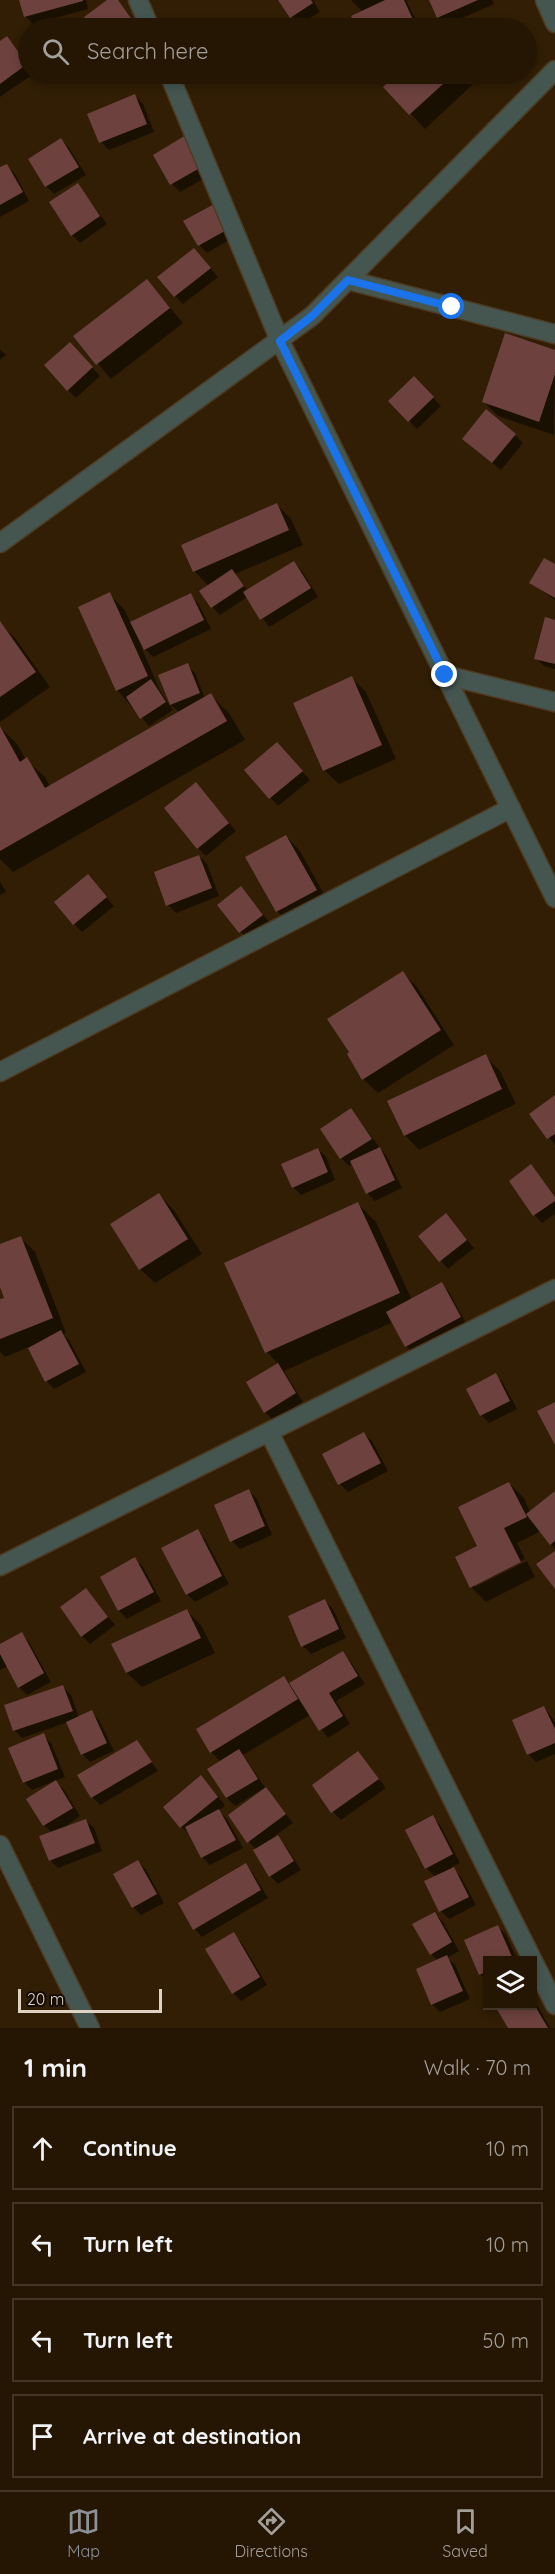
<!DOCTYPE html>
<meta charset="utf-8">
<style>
:root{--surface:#251603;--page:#2d1f0d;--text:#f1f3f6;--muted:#a39f9a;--line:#423525;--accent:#8c9099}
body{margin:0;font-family:Quicksand,sans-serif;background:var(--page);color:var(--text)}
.controls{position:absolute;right:18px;bottom:18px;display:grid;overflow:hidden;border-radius:0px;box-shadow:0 3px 9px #0003}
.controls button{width:54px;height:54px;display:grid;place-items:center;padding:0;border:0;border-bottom:2px solid var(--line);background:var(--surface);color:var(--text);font:30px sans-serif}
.scale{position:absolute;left:18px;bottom:15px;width:144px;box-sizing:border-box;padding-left:6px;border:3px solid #ded2c3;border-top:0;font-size:16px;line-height:21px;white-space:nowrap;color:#ded2c3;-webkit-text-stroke:4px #130a03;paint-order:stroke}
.stop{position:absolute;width:18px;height:18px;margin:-14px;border:4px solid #1a73e8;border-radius:50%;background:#fff}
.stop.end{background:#1a73e8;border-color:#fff;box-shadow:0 2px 6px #0008}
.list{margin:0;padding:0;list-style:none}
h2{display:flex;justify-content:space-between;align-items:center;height:78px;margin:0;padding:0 24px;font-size:26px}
h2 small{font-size:20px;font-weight:400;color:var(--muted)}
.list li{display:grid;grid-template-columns:39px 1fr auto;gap:18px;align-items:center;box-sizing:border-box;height:84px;margin:0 12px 12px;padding:0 12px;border:2px solid var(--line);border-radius:0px}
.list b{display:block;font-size:22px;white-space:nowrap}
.list em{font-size:20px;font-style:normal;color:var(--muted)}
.icon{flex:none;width:33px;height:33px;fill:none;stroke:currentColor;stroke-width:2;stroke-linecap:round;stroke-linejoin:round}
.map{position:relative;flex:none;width:555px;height:2028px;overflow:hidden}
.search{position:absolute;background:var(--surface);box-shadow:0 3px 9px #0003;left:18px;right:18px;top:18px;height:66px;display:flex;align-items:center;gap:15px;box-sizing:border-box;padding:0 21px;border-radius:33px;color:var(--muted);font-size:22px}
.sheet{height:462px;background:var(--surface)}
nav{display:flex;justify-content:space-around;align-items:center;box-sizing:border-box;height:84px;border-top:2px solid var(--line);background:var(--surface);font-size:16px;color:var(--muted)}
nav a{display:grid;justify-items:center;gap:3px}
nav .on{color:var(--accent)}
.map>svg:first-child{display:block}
.shadow{fill:#0007}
.building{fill:#6d423e}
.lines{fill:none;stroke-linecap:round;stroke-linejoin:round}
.street-casing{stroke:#4d3b23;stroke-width:21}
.street{stroke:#455651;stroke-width:18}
.route{stroke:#1a73e8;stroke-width:8}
</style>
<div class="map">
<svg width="555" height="2028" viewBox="0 0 555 2028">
<rect width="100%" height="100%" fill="#311e04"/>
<!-- shadow -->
<path class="shadow" d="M 21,0 L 86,0 L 88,9 L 33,24 L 25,16 Z
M 109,0 L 117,0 L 139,28 L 94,28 L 86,17 Z
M 280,0 L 313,0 L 320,12 L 299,25 Z
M 351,0 L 406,0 L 420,28 L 359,28 L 353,16 L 363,12 Z
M 430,0 L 492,0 L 494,4 L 446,25 L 438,17 Z
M 0,43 L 14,46 L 28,66 L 28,74 L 33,74 L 0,97 Z
M 400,74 L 484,74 L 425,129 L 386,87 Z
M 135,96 L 143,104 L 154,132 L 109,150 L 101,142 L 89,115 Z
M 186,137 L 212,174 L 180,192 L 172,184 L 155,156 Z
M 61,140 L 69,148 L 86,175 L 54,194 L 46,186 Z
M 7,166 L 15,174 L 29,201 L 0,217 L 0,169 Z
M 78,185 L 107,224 L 80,243 L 72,235 Z
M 215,205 L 236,236 L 207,253 L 199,245 L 185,222 Z
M 202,258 L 218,277 L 183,304 L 175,296 Z
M 147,281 L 183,323 L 111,379 L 75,337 Z
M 0,349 L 6,355 L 0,360 Z
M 78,352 L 100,376 L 76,398 L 68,390 Z
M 555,352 L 554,435 L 498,416 L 483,401 Z
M 414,378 L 441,406 L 417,429 L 390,401 Z
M 515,435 L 523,443 L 501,470 L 472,447 Z
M 277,505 L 291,519 L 303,545 L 235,574 L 248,591 L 294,563 L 302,571 L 318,597 L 269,627 L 247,597 L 220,615 L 212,607 L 209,586 L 194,571 Z
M 555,566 L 555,600 L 531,582 Z
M 109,594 L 124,609 L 131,623 L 190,595 L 198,603 L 211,629 L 153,657 L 140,644 L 160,691 L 173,710 L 149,726 L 117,690 Z
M 555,621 L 555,669 L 544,666 L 536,658 Z
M 0,624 L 15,638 L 50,687 L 0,722 Z
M 187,665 L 195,673 L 205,698 L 210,695 L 229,713 L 245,740 L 13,872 L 0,859 L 0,727 L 17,744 L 26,760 L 45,777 L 50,787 L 179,712 L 171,705 L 160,676 Z
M 351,678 L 366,692 L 396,759 L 339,784 L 324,770 Z
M 285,752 L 310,780 L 278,806 L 246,770 Z
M 196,784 L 236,831 L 206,856 L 198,848 Z
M 286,836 L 300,851 L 330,905 L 292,926 L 277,911 L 247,857 Z
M 199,856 L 207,864 L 219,896 L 176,913 L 168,905 Z
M 0,881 L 6,892 L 0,895 Z
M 93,882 L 114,906 L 82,932 L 74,924 Z
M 241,888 L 270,923 L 248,940 L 219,905 Z
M 402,973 L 417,987 L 454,1045 L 378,1093 L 363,1079 Z
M 485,1056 L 500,1071 L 516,1104 L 419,1150 L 405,1135 Z
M 555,1097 L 555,1145 L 531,1114 Z
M 351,1110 L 387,1157 L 402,1188 L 375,1201 L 367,1193 L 353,1163 L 349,1166 L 341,1158 Z
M 318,1149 L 326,1157 L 335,1180 L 301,1195 L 293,1187 Z
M 531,1166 L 555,1196 L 555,1214 L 542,1223 L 534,1215 Z
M 159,1195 L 173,1209 L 202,1254 L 155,1283 L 140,1269 Z
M 358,1204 L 376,1222 L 412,1300 L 441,1284 L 449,1292 L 467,1325 L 414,1354 L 406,1346 L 393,1322 L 284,1371 L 303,1402 L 273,1420 L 265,1412 L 279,1365 L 267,1352 L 226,1264 Z
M 453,1223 L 474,1248 L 448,1269 L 441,1261 Z
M 20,1237 L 35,1252 L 66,1333 L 63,1334 L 69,1340 L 86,1372 L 54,1389 L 47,1381 L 29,1347 L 5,1357 L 0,1352 L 0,1301 L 6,1298 L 0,1283 L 0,1245 Z
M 495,1375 L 503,1383 L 517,1409 L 489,1423 L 481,1415 Z
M 363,1433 L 372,1441 L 388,1471 L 348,1492 L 340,1484 L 324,1454 Z
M 509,1483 L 524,1498 L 530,1512 L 555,1494 L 555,1549 L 541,1531 L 517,1543 L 525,1559 L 475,1584 L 475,1587 L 527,1561 L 535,1577 L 486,1602 L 471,1587 L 479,1547 Z
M 249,1491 L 257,1499 L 272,1535 L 240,1549 L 232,1541 Z
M 197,1531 L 205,1539 L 229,1584 L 195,1602 L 187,1594 Z
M 135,1559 L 143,1567 L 161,1601 L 127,1619 L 119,1611 L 102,1578 Z
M 86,1590 L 115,1625 L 90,1644 L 82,1636 Z
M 325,1601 L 333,1609 L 346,1638 L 311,1654 L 303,1646 Z
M 187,1611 L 201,1625 L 215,1653 L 142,1687 L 127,1673 L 113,1645 Z
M 21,1634 L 29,1642 L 51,1682 L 27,1695 L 19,1687 L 8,1666 L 0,1670 L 0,1646 Z
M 342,1653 L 350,1661 L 365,1684 L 336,1701 L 350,1724 L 328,1738 L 310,1715 L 243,1755 L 266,1789 L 293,1823 L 276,1835 L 285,1845 L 301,1870 L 278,1884 L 270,1876 L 257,1850 L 249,1842 L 264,1791 L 263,1789 L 235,1806 L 227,1798 L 209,1769 L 221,1762 L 211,1752 L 284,1678 L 290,1684 Z
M 63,1687 L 71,1695 L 79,1718 L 91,1712 L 99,1720 L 114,1751 L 90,1762 L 82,1754 L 68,1722 L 22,1738 L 14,1730 Z
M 544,1707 L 555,1722 L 555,1754 L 536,1762 L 528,1754 Z
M 43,1735 L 51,1743 L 65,1777 L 55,1781 L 64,1790 L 80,1816 L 62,1829 L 85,1820 L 94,1828 L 102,1851 L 58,1868 L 50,1860 L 52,1833 L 44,1825 L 54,1781 L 32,1790 L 24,1782 Z
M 137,1742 L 158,1771 L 100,1805 L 92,1797 L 80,1776 Z
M 358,1753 L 386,1788 L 341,1820 L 333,1812 Z
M 201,1777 L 225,1805 L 219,1811 L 227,1819 L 243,1848 L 210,1865 L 202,1857 L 190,1834 L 181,1827 Z
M 432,1817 L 440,1825 L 460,1863 L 451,1867 L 461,1877 L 476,1905 L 449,1919 L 441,1911 L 436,1877 L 426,1868 Z
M 138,1862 L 146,1870 L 164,1903 L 141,1915 L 133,1907 Z
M 245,1865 L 253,1873 L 268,1898 L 202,1937 L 195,1929 Z
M 435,1914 L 443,1922 L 459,1951 L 447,1958 L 455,1965 L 470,1999 L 440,2012 L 432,2004 L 438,1961 L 431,1954 Z
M 498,1927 L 506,1935 L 517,1960 L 488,1960 L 488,1981 L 480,1974 Z
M 233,1934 L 241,1942 L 267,1985 L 241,2001 L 233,1993 Z
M 532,1996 L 550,2028 L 509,2028 L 497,2006 L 532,2006 Z"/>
<!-- building -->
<path class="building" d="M 19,0 L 83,0 L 83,1 L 24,17 Z
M 107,0 L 118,0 L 133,21 L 123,28 L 92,28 L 84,17 Z
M 278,0 L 311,0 L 313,3 L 290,18 Z
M 385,0 L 404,0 L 415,24 L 406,28 L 357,28 L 351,16 Z
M 429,0 L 478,0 L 437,18 Z
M 7,36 L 27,64 L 0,84 L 0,41 Z
M 398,74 L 454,74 L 409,115 L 383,87 Z
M 135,94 L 147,124 L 99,143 L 87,114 Z
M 186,135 L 205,165 L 170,185 L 153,155 Z
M 61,138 L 79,167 L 45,187 L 28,159 Z
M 7,164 L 23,192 L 0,205 L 0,167 Z
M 78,183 L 100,216 L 71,236 L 49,202 Z
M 216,203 L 230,228 L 198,246 L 183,221 Z
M 194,248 L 211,268 L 174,297 L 157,277 Z
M 147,279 L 170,308 L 96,365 L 73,336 Z
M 505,333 L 555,350 L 555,374 L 539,422 L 482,402 Z
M 70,342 L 93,367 L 67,391 L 44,365 Z
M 414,376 L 434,397 L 408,422 L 388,401 Z
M 486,409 L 516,434 L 492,463 L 462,439 Z
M 277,503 L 289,530 L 193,572 L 181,545 Z
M 544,558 L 555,564 L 555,598 L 529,583 Z
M 294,561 L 311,588 L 260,620 L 243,592 Z
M 232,569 L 244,586 L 211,608 L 199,591 Z
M 110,592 L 148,676 L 116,691 L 78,607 Z
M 191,593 L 204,620 L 144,650 L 130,622 Z
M 545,617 L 555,620 L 555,664 L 534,659 Z
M 0,621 L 36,672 L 0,697 Z
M 188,663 L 200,693 L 170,705 L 158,675 Z
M 352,676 L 382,745 L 323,771 L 293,703 Z
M 151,679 L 166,702 L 140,719 L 126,697 Z
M 211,693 L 227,721 L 0,851 L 0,726 L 20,762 L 27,757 L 45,788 Z
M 277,742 L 303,771 L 269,799 L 244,770 Z
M 196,782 L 229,823 L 197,849 L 164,808 Z
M 286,835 L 317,890 L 276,912 L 245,857 Z
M 199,855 L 212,888 L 166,906 L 154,872 Z
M 88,874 L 107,897 L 73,925 L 54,902 Z
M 241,886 L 263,915 L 239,933 L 217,905 Z
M 403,971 L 441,1030 L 362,1080 L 347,1054 L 349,1052 L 327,1019 Z
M 486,1054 L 502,1089 L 404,1136 L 387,1101 Z
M 555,1095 L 555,1134 L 547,1139 L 529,1114 Z
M 351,1108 L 372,1139 L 340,1159 L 320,1129 Z
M 380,1147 L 395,1180 L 366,1194 L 350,1161 Z
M 318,1148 L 328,1172 L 292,1188 L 281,1164 Z
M 531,1164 L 555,1197 L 555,1201 L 533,1216 L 509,1181 Z
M 159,1193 L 188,1239 L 139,1270 L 110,1224 Z
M 358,1202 L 400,1293 L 265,1353 L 224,1263 Z
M 446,1213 L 467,1240 L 439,1262 L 418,1236 Z
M 21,1236 L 53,1318 L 0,1339 L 0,1299 L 4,1298 L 0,1287 L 0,1244 Z
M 442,1282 L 461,1317 L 405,1347 L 386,1312 Z
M 61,1330 L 79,1364 L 45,1382 L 28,1348 Z
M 278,1363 L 296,1393 L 264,1413 L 246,1382 Z
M 496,1373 L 510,1401 L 480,1416 L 466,1389 Z
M 555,1402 L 555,1445 L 537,1411 Z
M 364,1432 L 381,1463 L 338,1485 L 322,1454 Z
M 509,1482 L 527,1517 L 504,1528 L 521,1562 L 470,1588 L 455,1557 L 477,1546 L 458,1507 Z
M 249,1489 L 265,1526 L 230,1542 L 214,1505 Z
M 555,1491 L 555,1541 L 550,1545 L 526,1514 Z
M 198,1529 L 222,1576 L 186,1595 L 161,1548 Z
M 555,1551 L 555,1589 L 536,1564 Z
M 135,1557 L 154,1592 L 118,1611 L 100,1577 Z
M 86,1588 L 108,1617 L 81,1637 L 60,1607 Z
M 325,1599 L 339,1629 L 301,1647 L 288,1616 Z
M 187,1609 L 201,1638 L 126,1673 L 111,1644 Z
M 22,1632 L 44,1673 L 18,1688 L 0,1654 L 0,1644 Z
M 343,1651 L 358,1676 L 329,1693 L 343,1716 L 319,1731 L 289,1683 Z
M 284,1676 L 298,1699 L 210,1753 L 196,1729 Z
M 63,1685 L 73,1711 L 13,1731 L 4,1705 Z
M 544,1706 L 555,1729 L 555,1743 L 527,1755 L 512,1720 Z
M 92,1710 L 107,1743 L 81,1755 L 66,1722 Z
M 44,1733 L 58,1769 L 23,1783 L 8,1748 Z
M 137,1740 L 152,1762 L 91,1798 L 77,1775 Z
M 239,1749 L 258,1779 L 226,1798 L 207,1769 Z
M 358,1751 L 379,1779 L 331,1813 L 312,1785 Z
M 201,1775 L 218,1797 L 180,1828 L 163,1807 Z
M 56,1780 L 73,1808 L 43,1826 L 26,1799 Z
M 266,1787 L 286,1814 L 247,1843 L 228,1815 Z
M 219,1809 L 236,1840 L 201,1858 L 185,1827 Z
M 433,1815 L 453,1854 L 425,1869 L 405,1830 Z
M 86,1819 L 95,1843 L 49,1861 L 39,1836 Z
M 278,1835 L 294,1861 L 269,1877 L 253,1850 Z
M 138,1860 L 157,1894 L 132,1908 L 113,1874 Z
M 246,1863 L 261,1890 L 193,1930 L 178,1903 Z
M 454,1867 L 469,1897 L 439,1912 L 424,1881 Z
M 435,1912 L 452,1942 L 430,1955 L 412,1924 Z
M 498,1925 L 513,1959 L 488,1960 L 488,1971 L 479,1975 L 464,1940 Z
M 234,1932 L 260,1977 L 232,1994 L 205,1949 Z
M 447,1955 L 463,1991 L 431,2005 L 416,1969 Z
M 532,2001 L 548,2028 L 508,2028 L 495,2006 L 532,2006 Z"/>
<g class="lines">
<defs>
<path id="street" d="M 138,0 L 150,28
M 545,0 L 555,23
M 169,74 L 280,341 L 555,898
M 348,280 L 555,334
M 0,543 L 312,316 L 555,70
M 445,675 L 555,702
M 0,1072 L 511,808
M 269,1432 L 555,2005
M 0,1566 L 555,1289
M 0,1845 L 90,2028"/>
</defs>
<!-- street casing -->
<use href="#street" class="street-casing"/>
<!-- street -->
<use href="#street" class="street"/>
</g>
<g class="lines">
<!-- route -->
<path class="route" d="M 445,675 L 280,341 L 312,316 L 348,280 L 452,307"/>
</g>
</svg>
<div class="controls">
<button><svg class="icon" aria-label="layers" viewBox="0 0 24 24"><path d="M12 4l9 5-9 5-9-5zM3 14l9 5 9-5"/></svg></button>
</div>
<div class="scale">20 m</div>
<div class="stop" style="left:452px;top:307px"></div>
<div class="stop end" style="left:445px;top:675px"></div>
<div class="search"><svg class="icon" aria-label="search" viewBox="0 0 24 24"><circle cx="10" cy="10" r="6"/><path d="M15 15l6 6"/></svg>Search here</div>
</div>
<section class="sheet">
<h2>1 min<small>Walk · 70 m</small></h2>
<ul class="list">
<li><svg class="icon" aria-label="ahead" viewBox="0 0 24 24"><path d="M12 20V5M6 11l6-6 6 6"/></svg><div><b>Continue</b></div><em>10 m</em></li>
<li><svg class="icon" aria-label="left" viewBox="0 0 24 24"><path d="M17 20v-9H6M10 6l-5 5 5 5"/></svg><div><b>Turn left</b></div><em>10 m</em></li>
<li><svg class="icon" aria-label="left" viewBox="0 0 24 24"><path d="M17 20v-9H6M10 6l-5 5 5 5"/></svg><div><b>Turn left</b></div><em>50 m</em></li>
<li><svg class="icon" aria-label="arrive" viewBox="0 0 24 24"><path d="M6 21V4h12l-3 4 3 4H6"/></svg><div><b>Arrive at destination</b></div></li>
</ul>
</section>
<nav>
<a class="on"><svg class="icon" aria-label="map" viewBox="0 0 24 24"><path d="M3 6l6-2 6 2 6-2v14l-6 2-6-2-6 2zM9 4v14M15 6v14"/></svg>Map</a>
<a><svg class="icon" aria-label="directions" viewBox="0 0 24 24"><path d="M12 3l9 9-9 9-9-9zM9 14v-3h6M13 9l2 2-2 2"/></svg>Directions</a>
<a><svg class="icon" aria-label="saved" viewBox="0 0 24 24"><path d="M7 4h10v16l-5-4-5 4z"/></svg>Saved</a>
</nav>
